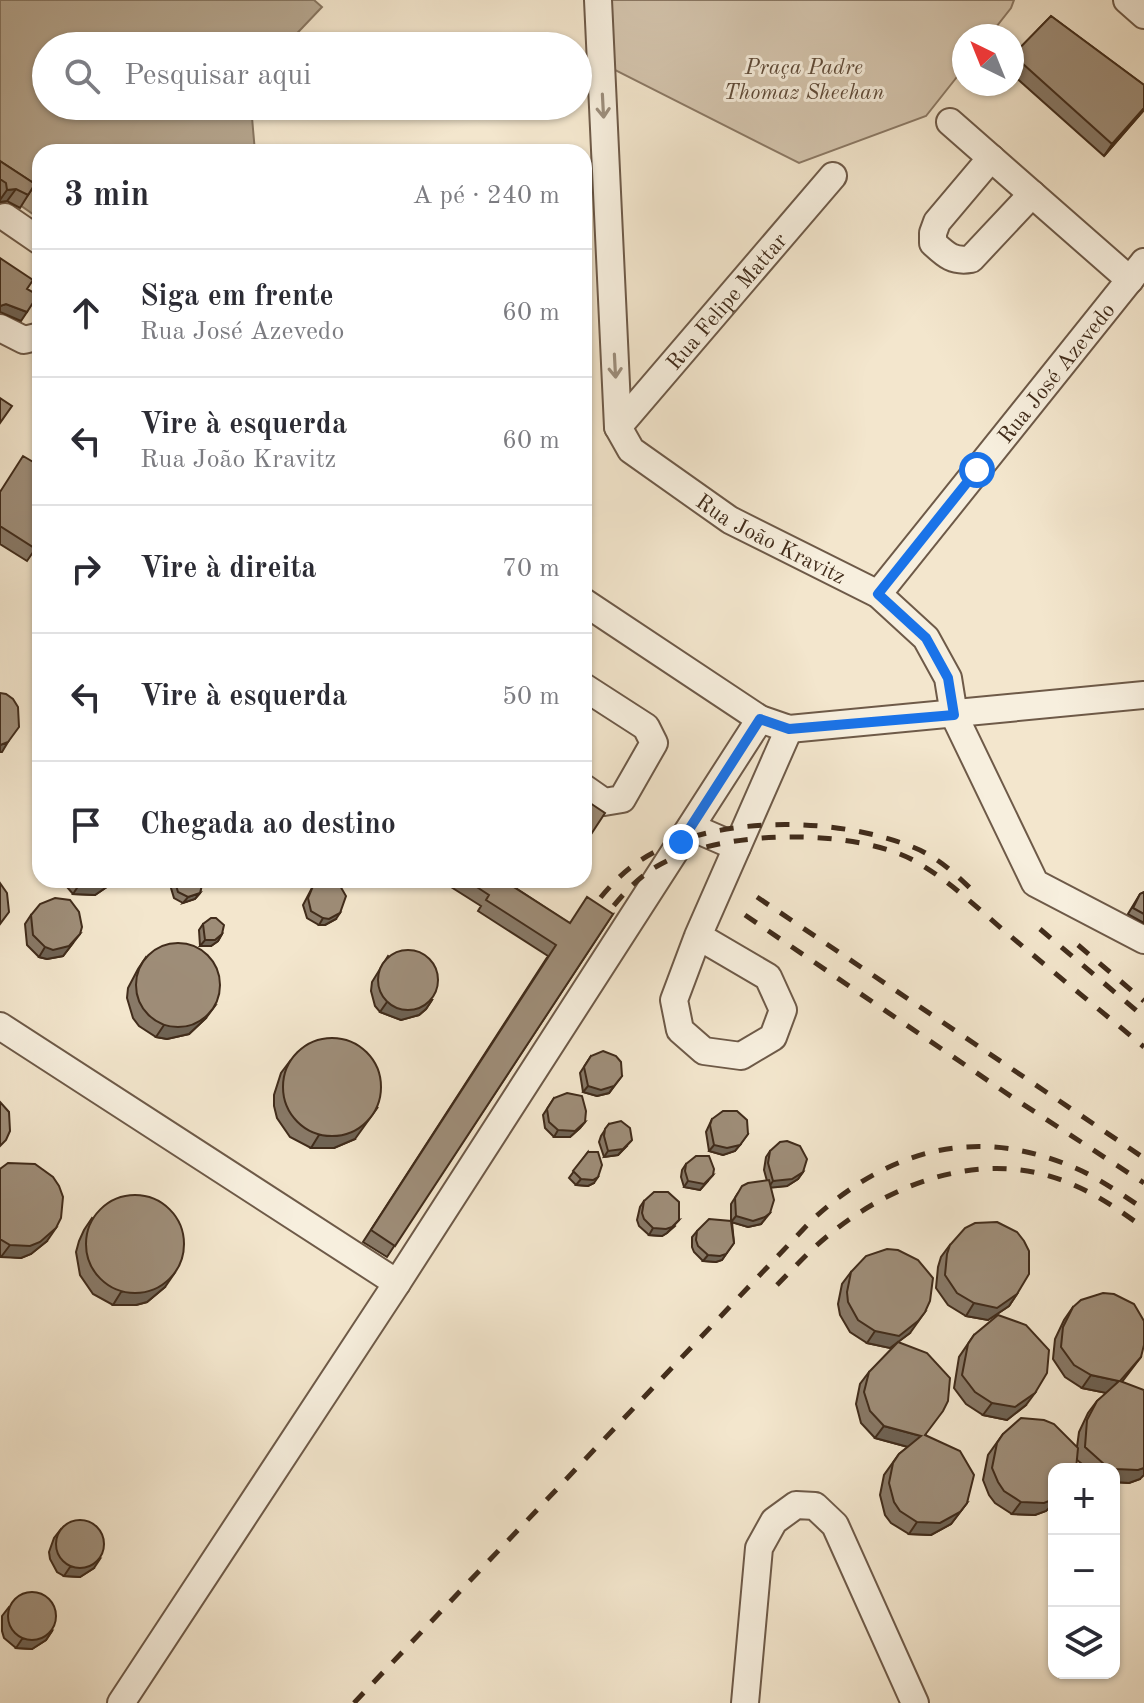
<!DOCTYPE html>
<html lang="pt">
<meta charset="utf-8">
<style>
:root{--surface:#fff;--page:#f7f7f7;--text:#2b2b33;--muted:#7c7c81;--line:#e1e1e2}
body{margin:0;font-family:"Old Standard TT",serif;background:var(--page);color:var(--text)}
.controls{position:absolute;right:24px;bottom:24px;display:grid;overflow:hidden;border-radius:16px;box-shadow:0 2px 6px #0004}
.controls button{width:72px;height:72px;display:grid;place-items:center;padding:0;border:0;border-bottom:2px solid var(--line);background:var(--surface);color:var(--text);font:40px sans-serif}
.compass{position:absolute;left:952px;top:24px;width:72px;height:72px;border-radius:50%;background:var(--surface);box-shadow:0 2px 6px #0004;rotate:317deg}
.stop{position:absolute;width:24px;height:24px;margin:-18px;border:6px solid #1a73e8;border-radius:50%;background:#fff}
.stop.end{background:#1a73e8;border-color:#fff;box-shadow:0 2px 8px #0008}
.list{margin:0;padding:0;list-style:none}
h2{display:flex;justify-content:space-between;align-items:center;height:104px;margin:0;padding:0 32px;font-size:34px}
h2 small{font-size:26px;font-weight:400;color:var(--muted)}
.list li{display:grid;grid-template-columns:52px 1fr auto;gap:24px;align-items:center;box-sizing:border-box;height:128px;padding:0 32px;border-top:2px solid var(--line)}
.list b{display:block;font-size:30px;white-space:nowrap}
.list p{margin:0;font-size:26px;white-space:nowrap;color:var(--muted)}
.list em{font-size:26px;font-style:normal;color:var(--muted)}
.icon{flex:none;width:44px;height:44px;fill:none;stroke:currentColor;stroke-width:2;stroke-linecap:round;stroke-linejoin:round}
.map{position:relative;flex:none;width:1144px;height:1703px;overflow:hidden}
.search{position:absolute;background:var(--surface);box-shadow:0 2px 6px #0004;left:32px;top:32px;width:560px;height:88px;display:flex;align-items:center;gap:20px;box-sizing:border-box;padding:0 28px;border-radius:44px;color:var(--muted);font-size:30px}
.panel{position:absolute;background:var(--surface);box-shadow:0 2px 6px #0004;left:32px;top:144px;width:560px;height:744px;border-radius:24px}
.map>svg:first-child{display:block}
.green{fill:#d5c6af;stroke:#8b7965;stroke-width:2}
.water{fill:#b6a790;stroke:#877661;stroke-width:2}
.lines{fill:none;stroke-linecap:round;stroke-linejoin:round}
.minor-casing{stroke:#6e5a48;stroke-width:30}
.minor{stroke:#f7efde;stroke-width:26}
.rail{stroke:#412c1b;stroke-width:5;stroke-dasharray:14 14;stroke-linecap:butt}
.wall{fill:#887967;stroke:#412c1b;stroke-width:2}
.shaded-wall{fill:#6f6354;stroke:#412c1b;stroke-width:2}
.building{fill:#9e8d78;stroke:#412c1b;stroke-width:2}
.oneway{stroke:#9c8e7c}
.route{stroke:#1a73e8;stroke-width:10}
.labels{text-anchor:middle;stroke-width:6;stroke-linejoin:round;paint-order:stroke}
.park-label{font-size:22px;font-style:italic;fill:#5f4b39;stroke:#f7efde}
.street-label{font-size:22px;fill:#412c1b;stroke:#f7efde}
</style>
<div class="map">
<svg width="1144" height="1703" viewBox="0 0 1144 1703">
<rect width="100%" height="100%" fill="#f3e6cd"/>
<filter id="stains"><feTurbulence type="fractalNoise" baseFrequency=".0025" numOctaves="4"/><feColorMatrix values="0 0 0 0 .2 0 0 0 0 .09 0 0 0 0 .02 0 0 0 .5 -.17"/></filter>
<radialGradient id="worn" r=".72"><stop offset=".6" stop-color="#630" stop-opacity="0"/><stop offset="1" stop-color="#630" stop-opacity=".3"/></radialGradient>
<!-- green -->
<path class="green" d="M 601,0 L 1014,0 L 1011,8 L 989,36 L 964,36 L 964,68 L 926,116 L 799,163 L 603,64 Z"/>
<!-- water -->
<path class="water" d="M 0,0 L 314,0 L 322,7 L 285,46 L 46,46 L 46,106 L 251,106 L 255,152 L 40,152 L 40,219 L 0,191 Z"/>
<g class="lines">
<defs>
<g id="minor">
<path id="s1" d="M 598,0 L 618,427 L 631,450 L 730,520 L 878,594 L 926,638 L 948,678 L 954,715 L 1035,883 L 1144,940"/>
<path d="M 1127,0 L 1144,15"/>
<path d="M 950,122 L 1130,280"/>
<path d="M 991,158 L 937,222 L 933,233 L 933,243 C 946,255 953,262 971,259 L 1032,194"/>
<path d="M 5,217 L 40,241"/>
<path d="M 0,328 L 24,340 L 40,336"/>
<path id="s2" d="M 618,427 L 833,176"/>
<path id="s3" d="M 878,594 L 1144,262"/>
<path d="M 584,602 L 760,719 L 789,729 L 1144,695"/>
<path d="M 584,687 L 646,727 L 654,743 L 622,799 L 604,802 L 584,788"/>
<path d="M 691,827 L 737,847"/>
<path d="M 698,936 L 768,977 L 783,1010 L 773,1037 L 741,1056 L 704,1051 L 680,1030 L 674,1000 L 698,936 L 789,729"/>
<path d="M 0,1026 L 397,1283"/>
<path d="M 121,1703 L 397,1283 L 760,719"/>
<path d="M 745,1703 L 759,1548 L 774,1521 L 796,1505 L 815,1506 L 835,1525 L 915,1703"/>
</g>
</defs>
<!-- minor casing -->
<use href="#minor" class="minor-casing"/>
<!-- minor -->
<use href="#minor" class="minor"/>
<!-- rail -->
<path class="rail" d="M 757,897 L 1144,1158
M 745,915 L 1015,1099 L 1144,1183
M 584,920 C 598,899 617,876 638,862 C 708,814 833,816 910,846 C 935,855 955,873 974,892
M 597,928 C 611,908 630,884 651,870 C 711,829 847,827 911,859 C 947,878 977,908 1008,934 C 1053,972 1099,1009 1144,1047
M 1040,929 L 1144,1017
M 1078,945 L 1144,1001
M 777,1285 C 794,1268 811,1249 830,1234 C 899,1178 992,1147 1076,1186 C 1101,1197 1122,1212 1144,1228
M 354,1703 L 812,1220 C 891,1147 981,1124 1082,1171 C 1103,1181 1124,1196 1144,1209"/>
</g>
<!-- wall -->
<path class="wall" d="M 1051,16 L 1144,85 L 1144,110 L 1104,156 L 1012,74 L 1012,56 Z
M 0,161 L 35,184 L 20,208 L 7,201 L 0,202 Z
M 0,491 L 40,542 L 27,561 L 0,544 Z
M 61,880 L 113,880 L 111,884 L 95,895 L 73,894 Z
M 175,880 L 203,880 L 200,893 L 195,899 L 183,903 L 174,898 L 171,888 Z
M 440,880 L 503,880 L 569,923 L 613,914 L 387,1257 L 363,1242 L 548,956 L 478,911 L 481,906 Z
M 313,886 L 336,919 L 325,925 L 319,925 L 307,918 L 303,905 Z
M 1144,892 L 1144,923 L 1128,914 L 1140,894 Z
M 31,915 L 73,943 L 63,956 L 47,959 L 39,957 L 27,945 L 25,924 Z
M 203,924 L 222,934 L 218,941 L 211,946 L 200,946 L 199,930 Z
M 388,956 L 432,1000 L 426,1009 L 419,1015 L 401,1020 L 380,1012 L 375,1006 L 371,991 L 372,982 Z
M 146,957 L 206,1018 L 189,1034 L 167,1039 L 156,1037 L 139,1026 L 133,1018 L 127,998 L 128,988 L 138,969 Z
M 591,1056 L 622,1076 L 609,1093 L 597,1096 L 583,1092 L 580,1073 Z
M 290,1061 L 355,1139 L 334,1148 L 311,1148 L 290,1137 L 277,1118 L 274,1106 L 274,1095 L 281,1073 Z
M 554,1098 L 585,1122 L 580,1128 L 570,1137 L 554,1137 L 545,1128 L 543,1115 Z
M 712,1119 L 748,1134 L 735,1151 L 723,1155 L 709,1151 L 706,1132 Z
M 609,1124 L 627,1146 L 618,1155 L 604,1157 L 599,1142 L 601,1136 Z
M 770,1151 L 803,1172 L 798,1179 L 787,1186 L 771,1187 L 765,1219 L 761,1224 L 748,1227 L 732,1222 L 734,1243 L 722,1260 L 716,1262 L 703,1261 L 694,1252 L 692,1247 L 692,1237 L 697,1231 L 731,1221 L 731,1204 L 738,1193 L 767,1181 L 764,1170 L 766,1157 Z
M 588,1152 L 594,1183 L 588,1186 L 576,1185 L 569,1178 Z
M 686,1164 L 708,1181 L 700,1190 L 684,1187 L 681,1177 L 682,1170 Z
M 0,1169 L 47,1241 L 31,1254 L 21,1258 L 0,1256 Z
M 644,1201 L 675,1226 L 667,1233 L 662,1236 L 649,1235 L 639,1226 L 637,1220 L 640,1207 Z
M 92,1218 L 165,1287 L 147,1302 L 136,1305 L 113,1305 L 93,1294 L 80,1275 L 76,1252 L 79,1241 L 84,1230 Z
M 950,1245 L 1017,1294 L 1009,1306 L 988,1320 L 966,1316 L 948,1305 L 936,1288 L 938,1267 L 941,1257 Z
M 851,1272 L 910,1333 L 890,1348 L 867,1343 L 850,1332 L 840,1315 L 838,1304 L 842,1284 Z
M 1073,1307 L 1141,1357 L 1122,1382 L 1140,1479 L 1129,1483 L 1114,1482 L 1114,1469 L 1088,1469 L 1077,1460 L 1054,1469 L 1054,1503 L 1046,1511 L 1035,1515 L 1012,1514 L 995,1503 L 989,1495 L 983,1480 L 988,1455 L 1003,1434 L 1077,1447 L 1079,1432 L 1088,1413 L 1097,1401 L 1107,1393 L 1082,1388 L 1065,1377 L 1053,1359 L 1055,1339 L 1064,1320 Z
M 974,1335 L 1026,1405 L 1007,1420 L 983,1415 L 966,1404 L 954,1388 L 959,1357 Z
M 869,1372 L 926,1435 L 967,1503 L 951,1524 L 931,1535 L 909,1534 L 891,1523 L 885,1515 L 880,1495 L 884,1475 L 899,1454 L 908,1447 L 875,1438 L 861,1423 L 856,1404 L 860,1384 Z
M 61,1529 L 94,1568 L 80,1577 L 64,1576 L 57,1572 L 50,1559 L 49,1552 L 54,1538 Z
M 9,1607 L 52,1631 L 46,1640 L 32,1649 L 16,1648 L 4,1638 L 2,1631 L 2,1616 Z"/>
<!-- shaded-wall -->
<path class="shaded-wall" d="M 1144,108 L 1144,110 L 1104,156 L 1112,144 Z
M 16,189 L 7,201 L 0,202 L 0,200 L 7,190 Z
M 6,304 L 27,312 L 21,321 L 0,312 L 0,306 Z
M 8,742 L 2,752 L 0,752 L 0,745 Z
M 113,880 L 111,884 L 95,895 L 73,894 L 79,885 Z
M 200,893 L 195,899 L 183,903 L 188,897 Z
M 340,913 L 336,919 L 325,925 L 319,925 L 323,918 Z
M 80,934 L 63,956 L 47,959 L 39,957 L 45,947 Z
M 222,934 L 218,941 L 211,946 L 200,946 L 205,940 Z
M 432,1000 L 426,1009 L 419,1015 L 401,1020 L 380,1012 L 387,1002 Z
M 215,1006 L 206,1018 L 189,1034 L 167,1039 L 156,1037 L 164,1025 Z
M 588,1086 L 614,1086 L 609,1093 L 597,1096 L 583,1092 Z
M 378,1107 L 355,1139 L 334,1148 L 311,1148 L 319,1135 Z
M 585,1122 L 580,1128 L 570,1137 L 554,1137 L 558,1130 Z
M 632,1140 L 618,1155 L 604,1157 L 608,1151 Z
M 714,1145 L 740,1145 L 735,1151 L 723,1155 L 709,1151 Z
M 803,1172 L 798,1179 L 787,1186 L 768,1188 L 773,1181 Z
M 713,1175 L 700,1190 L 684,1187 L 688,1181 Z
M 598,1177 L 594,1183 L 588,1186 L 576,1185 L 581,1179 Z
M 770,1213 L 761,1224 L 748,1227 L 731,1222 L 736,1216 Z
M 679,1220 L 667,1233 L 662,1236 L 649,1235 L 653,1228 Z
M 56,1228 L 47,1241 L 31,1254 L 21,1258 L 1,1257 L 10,1245 Z
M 726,1254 L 722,1260 L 716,1262 L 703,1261 L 708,1255 Z
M 174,1274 L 165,1287 L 147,1302 L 136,1305 L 113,1305 L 121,1292 Z
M 1017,1294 L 1009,1306 L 988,1320 L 966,1316 L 974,1303 Z
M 925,1312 L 910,1333 L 890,1348 L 867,1343 L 875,1331 Z
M 1091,1375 L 1119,1381 L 1111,1394 L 1082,1388 Z
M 1035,1393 L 1026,1405 L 1007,1420 L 983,1415 L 992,1403 Z
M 884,1426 L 921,1436 L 912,1448 L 875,1438 Z
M 1144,1468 L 1144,1475 L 1140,1479 L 1129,1483 L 1114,1482 L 1115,1469 Z
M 1054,1499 L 1054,1503 L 1046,1511 L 1035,1515 L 1012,1514 L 1021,1502 Z
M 967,1503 L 951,1524 L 931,1535 L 909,1534 L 917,1522 Z
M 100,1559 L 94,1568 L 80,1577 L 64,1576 L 70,1567 Z
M 52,1631 L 46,1640 L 32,1649 L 16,1648 L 22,1639 Z"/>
<!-- building -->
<path class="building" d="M 1051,16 L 1144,85 L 1144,108 L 1112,144 L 1013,55 Z
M 0,161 L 35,184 L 28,195 L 16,189 L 7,190 L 6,183 L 0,179 Z
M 0,258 L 33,280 L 27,289 L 38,295 L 27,312 L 6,304 L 0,306 Z
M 0,398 L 12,406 L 0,423 Z
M 23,456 L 40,466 L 40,542 L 36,549 L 0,526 L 0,492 Z
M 0,693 L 6,694 L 13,699 L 18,707 L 19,727 L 8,742 L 0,745 Z
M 584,799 L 605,813 L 584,845 Z
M 75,880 L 110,880 L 101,886 L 79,885 Z
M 176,880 L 203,880 L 203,881 L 200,893 L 188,897 L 178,892 L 175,882 Z
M 325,880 L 339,884 L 346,896 L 340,913 L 329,919 L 323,918 L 311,911 L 308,898 L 313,886 Z
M 466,880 L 503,880 L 570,923 L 587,897 L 613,914 L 395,1246 L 371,1230 L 556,945 L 486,900 L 489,895 Z
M 0,883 L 7,893 L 9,912 L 0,924 Z
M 1144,892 L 1144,914 L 1133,908 L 1140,894 Z
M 55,898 L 70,900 L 79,912 L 82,927 L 80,934 L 69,946 L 53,950 L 45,947 L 33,935 L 31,915 L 40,904 Z
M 211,918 L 216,918 L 224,925 L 222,934 L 215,940 L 205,940 L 203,924 Z
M136 985a42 42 0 1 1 84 0a42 42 0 1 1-84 0Z
M378 980a30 30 0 1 1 60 0a30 30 0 1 1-60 0Z
M283 1087a49 49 0 1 1 98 0a49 49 0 1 1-98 0Z
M 603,1051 L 616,1056 L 621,1062 L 622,1076 L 614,1086 L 601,1090 L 588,1086 L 584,1067 L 591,1056 Z
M 567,1093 L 582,1096 L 586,1111 L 585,1122 L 575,1131 L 558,1130 L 549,1122 L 547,1109 L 554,1098 Z
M 0,1102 L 9,1112 L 10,1131 L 6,1140 L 0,1146 Z
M 723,1111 L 737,1111 L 747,1120 L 748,1134 L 740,1145 L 727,1148 L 714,1145 L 710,1125 L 712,1119 Z
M 621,1121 L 630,1128 L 632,1140 L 623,1149 L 608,1151 L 604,1136 L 605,1129 L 609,1124 Z
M 787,1141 L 800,1146 L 807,1159 L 803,1172 L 792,1179 L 773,1181 L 768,1163 L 770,1151 L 780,1142 Z
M 588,1152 L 598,1152 L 602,1165 L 598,1177 L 593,1180 L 581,1179 L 573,1171 Z
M 696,1156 L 709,1156 L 714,1169 L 713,1175 L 704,1184 L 688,1181 L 685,1171 L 686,1164 Z
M 8,1163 L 35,1164 L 53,1177 L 59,1186 L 63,1197 L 61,1218 L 56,1228 L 40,1242 L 30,1246 L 10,1245 L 0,1239 L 0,1169 Z
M 769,1180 L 774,1200 L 770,1213 L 765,1217 L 753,1221 L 736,1216 L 735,1198 L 742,1186 L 748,1183 Z
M 654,1192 L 668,1192 L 679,1202 L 679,1220 L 672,1227 L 666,1229 L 653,1228 L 644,1219 L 642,1213 L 644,1201 Z
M86 1244a49 49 0 1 1 98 0a49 49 0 1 1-98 0Z
M 709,1219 L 731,1221 L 734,1243 L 726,1254 L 720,1256 L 708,1255 L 698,1246 L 696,1240 L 697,1231 Z
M 997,1222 L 1017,1232 L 1024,1241 L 1029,1251 L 1029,1274 L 1017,1294 L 997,1308 L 974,1303 L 957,1293 L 945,1275 L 947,1254 L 950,1245 L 965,1228 L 975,1223 Z
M 887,1249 L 898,1250 L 918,1260 L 933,1278 L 930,1301 L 925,1312 L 918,1321 L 899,1336 L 875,1331 L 858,1320 L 848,1302 L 847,1292 L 851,1272 L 866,1256 Z
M 1103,1293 L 1114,1294 L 1134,1304 L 1144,1321 L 1144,1345 L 1141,1357 L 1120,1381 L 1144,1390 L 1144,1468 L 1138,1470 L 1115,1469 L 1105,1465 L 1085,1447 L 1087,1420 L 1097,1401 L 1119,1381 L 1091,1375 L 1074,1365 L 1061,1347 L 1063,1327 L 1073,1307 L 1081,1300 Z
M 998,1315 L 1026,1325 L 1049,1350 L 1047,1373 L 1035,1393 L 1015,1407 L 992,1403 L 975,1392 L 962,1375 L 968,1344 L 974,1335 Z
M 898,1342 L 927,1353 L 950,1378 L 948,1401 L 943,1411 L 925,1435 L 960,1451 L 974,1475 L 967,1503 L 960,1512 L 940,1523 L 917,1522 L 900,1511 L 894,1502 L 889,1483 L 893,1463 L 899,1454 L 921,1436 L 884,1426 L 870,1411 L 864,1392 L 869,1372 Z
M 1021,1418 L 1044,1420 L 1054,1424 L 1078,1448 L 1076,1469 L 1054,1469 L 1054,1499 L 1044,1503 L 1021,1502 L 1004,1491 L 998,1482 L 992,1468 L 997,1443 L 1003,1434 Z
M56 1544a24 24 0 1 1 48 0a24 24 0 1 1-48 0Z
M8 1616a24 24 0 1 1 48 0a24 24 0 1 1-48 0Z"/>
<!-- one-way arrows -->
<defs><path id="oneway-shaft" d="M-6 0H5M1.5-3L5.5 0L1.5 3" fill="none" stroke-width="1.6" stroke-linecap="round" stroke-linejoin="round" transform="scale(2)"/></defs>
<g class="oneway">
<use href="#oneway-shaft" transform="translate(603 106) rotate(87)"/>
<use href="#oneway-shaft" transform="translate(615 366) rotate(87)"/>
</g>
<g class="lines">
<!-- route -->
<path class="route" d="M 681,842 L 760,719 L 789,729 L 954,715 L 948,678 L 926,638 L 878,594 L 977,470"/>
</g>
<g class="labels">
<!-- park labels -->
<g class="park-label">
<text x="804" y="74">Praça Padre<tspan x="804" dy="25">Thomaz Sheehan</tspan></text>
</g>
<!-- street labels -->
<g class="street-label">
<text dy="8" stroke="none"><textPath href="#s2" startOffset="166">Rua Felipe Mattar</textPath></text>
<text dy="8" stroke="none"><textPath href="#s3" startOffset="284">Rua José Azevedo</textPath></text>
<text dy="8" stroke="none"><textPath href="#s1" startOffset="620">Rua João Kravitz</textPath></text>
</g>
</g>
<rect width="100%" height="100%" filter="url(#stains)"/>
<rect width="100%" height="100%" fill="url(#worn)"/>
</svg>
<div class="controls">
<button>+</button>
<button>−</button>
<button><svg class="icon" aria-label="layers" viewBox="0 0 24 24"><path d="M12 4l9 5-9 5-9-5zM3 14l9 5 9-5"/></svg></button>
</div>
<svg class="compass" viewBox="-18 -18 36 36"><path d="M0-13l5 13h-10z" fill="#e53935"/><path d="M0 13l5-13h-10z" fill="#7c7c81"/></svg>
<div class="stop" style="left:977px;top:470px"></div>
<div class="stop end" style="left:681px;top:842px"></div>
<div class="search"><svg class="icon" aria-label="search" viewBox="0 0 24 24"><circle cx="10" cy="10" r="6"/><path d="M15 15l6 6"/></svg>Pesquisar aqui</div>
<section class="panel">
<h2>3 min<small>A pé · 240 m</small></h2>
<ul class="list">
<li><svg class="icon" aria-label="ahead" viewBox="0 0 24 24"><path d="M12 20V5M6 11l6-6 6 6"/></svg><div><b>Siga em frente</b><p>Rua José Azevedo</p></div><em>60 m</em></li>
<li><svg class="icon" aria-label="left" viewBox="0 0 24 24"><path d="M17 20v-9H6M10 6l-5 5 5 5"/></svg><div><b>Vire à esquerda</b><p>Rua João Kravitz</p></div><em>60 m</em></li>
<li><svg class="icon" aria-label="right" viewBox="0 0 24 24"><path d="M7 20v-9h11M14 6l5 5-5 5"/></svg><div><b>Vire à direita</b></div><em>70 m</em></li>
<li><svg class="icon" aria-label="left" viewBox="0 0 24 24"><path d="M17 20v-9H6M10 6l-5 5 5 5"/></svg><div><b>Vire à esquerda</b></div><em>50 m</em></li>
<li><svg class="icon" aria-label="arrive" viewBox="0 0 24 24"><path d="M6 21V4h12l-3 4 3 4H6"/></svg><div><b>Chegada ao destino</b></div></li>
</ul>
</section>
</div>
